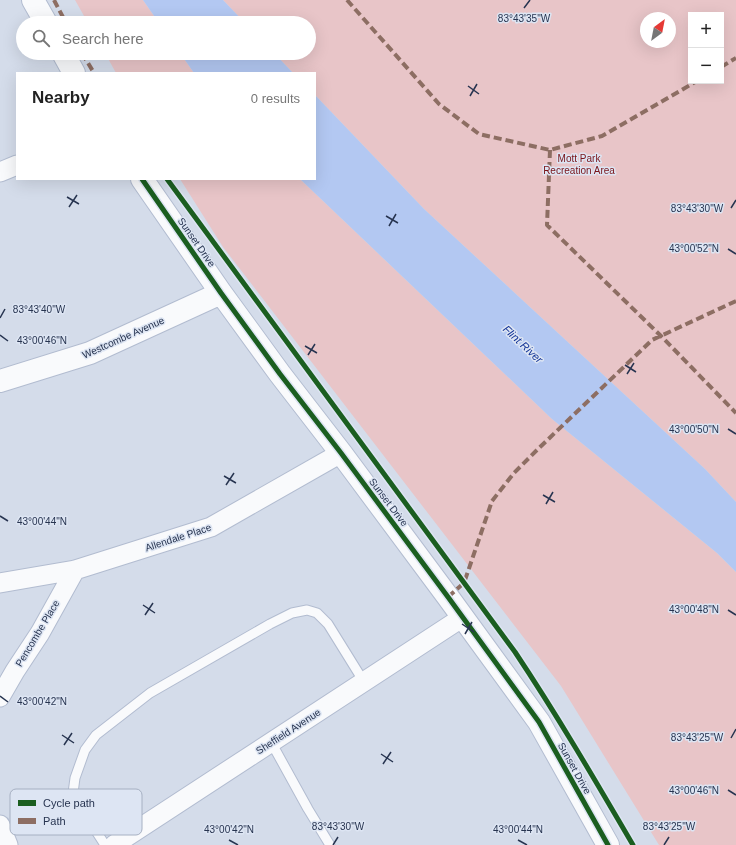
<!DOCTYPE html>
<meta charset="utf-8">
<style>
:root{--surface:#fff;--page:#f6f6f6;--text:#222;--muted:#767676;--line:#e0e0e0}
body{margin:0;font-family:Helvetica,sans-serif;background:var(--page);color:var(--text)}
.controls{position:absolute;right:12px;top:12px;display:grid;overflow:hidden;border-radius:0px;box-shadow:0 4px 16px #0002}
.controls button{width:36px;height:36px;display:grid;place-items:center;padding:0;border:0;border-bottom:1px solid var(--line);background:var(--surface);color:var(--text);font:20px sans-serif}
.compass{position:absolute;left:640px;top:12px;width:36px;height:36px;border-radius:50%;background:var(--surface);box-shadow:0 4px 16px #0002;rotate:32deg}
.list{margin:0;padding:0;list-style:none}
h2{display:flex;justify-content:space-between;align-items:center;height:52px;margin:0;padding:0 16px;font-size:17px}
h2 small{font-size:13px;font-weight:400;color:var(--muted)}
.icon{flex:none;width:22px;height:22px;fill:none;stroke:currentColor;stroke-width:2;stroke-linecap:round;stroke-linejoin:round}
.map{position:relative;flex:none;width:736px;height:845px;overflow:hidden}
.search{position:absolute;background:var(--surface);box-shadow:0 4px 16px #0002;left:16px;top:16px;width:300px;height:44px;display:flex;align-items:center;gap:10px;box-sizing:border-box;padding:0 14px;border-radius:22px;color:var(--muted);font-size:15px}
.panel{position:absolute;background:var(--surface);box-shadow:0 4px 16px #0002;left:16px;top:72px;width:300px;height:108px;border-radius:0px}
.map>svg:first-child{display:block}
.green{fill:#e8c5c8;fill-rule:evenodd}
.water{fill:#b3c8f2}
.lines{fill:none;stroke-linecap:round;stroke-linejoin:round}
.lane-casing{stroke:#b2bcd0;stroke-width:11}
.street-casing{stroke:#b2bcd0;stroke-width:21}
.secondary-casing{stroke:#b2bcd0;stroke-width:24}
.lane{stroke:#f9fafc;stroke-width:9}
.street{stroke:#f9fafc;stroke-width:19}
.secondary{stroke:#f9fafc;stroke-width:22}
.quiet{stroke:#8d6e63;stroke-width:4;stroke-dasharray:8 4;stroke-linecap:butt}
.cycleway-casing{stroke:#dde5f3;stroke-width:8}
.cycleway{stroke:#1b5e20;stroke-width:5}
.ticks{fill:none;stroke:#273450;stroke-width:1.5}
.labels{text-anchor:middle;stroke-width:3;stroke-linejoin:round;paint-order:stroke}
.park-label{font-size:10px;fill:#791318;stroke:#dde5f3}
.street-label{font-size:10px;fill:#273450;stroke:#dde5f3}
.water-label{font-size:11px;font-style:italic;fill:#0e3095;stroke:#dde5f3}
.key{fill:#dde5f3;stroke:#a6b0c2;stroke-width:1}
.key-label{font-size:11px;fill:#273450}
.ticks-label{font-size:10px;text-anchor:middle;fill:#273450;stroke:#dde5f3;stroke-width:3;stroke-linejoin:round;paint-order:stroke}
</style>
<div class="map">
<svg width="736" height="845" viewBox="0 0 736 845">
<rect width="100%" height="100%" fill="#d4dcea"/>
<!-- green -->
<path class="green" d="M 75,0 L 143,0 L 159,23 L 88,23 Z
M 223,0 L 736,0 L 736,502 L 705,469 L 424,209 L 315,95 L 315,73 L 293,73 L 274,53 L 309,53 L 309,23 L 245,23 ZM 691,15 L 721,15 L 721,81 L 691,81 ZM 646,18 L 670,18 L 670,42 L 646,42 Z
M 105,53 L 180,53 L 194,73 L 116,73 Z
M 180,179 L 300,179 L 552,419 L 717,553 L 736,572 L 736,845 L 659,845 L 561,686 L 223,247 Z"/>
<!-- water -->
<path class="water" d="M 143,0 L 223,0 L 245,23 L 159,23 Z
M 180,53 L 274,53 L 293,73 L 194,73 Z
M 315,95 L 424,209 L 705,469 L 736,502 L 736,572 L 717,553 L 552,419 L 300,179 L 315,179 Z"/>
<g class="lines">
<defs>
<path id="lane" d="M 271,742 L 308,809 L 330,845
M 105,845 L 80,806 L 73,793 L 75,778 L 85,750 L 96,735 L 150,693 L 270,624 L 292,613 L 307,610 L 317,613 L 328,624 L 364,682"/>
<path id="street" d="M 0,172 L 17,165
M 0,583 L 75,570 L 211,527 L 341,453
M 0,697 L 15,671 L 40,633 L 75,570
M 0,825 L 8,845
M 114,845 L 463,617"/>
<path id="secondary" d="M 33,0 L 46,23
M 63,53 L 74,73
M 142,179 L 221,293 L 280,374 L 341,453 L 448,597 L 539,722 L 608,845
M 0,381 L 90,353 L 221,293"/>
</defs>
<!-- lane casing -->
<use href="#lane" class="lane-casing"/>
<!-- street casing -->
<use href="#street" class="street-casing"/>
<!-- secondary casing -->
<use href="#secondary" class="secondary-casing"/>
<!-- lane -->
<use href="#lane" class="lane"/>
<!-- street -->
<use href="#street" class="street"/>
<!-- secondary -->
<use href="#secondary" class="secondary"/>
<!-- quiet -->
<path class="quiet" d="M 54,0 L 66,23
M 347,0 L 439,104 L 479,134 L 550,150 L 602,136 L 697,81
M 82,53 L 94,73
M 721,67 L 736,58
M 550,150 L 547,225 L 661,336 L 736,413
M 448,597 L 464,583 L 492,501 L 514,473 L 539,448 L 652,340 L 736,301"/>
<defs>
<path id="cycleway" d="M 142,179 L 221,293 L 280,374 L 341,453 L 448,597 L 539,722 L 608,845
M 167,179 L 515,652 C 557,715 595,780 633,845"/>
</defs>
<!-- cycleway casing -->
<use href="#cycleway" class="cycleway-casing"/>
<!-- cycleway -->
<use href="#cycleway" class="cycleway"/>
</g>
<!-- ticks -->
<path class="ticks" d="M 524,8 L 530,0M 468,86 L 479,94M 470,96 L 477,84M 67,197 L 79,204M 69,207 L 77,195M 731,208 L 736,200M 386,216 L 398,223M 389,226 L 396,214M 728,249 L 736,254M 0,318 L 5,309M 0,335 L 8,341M 305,346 L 317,353M 308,355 L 315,344M 625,365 L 636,372M 627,374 L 634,363M 728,429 L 736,434M 224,476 L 236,483M 226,485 L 234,473M 543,495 L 555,502M 546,504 L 553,492M 0,516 L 8,521M 143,605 L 155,613M 728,610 L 736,615M 145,615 L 153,603M 462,624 L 474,632M 465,634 L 472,622M 0,696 L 8,702M 62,735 L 74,743M 731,738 L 736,729M 64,745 L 72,733M 381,754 L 393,762M 383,764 L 391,752M 728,790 L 736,795M 229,840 L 238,845M 518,840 L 527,845M 333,845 L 338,837M 664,845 L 669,837"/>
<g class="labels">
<!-- park labels -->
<g class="park-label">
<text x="579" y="162">Mott Park<tspan x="579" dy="12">Recreation Area</tspan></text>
</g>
<!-- street labels -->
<g class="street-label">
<text transform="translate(197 242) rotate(55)" y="4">Sunset Drive</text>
<text transform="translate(123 337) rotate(-24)" y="4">Westcombe Avenue</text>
<text transform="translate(389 502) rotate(53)" y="4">Sunset Drive</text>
<text transform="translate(178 537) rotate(-18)" y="4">Allendale Place</text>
<text transform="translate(37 633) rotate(-59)" y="4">Pencombe Place</text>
<text transform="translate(288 731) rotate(-33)" y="4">Sheffield Avenue</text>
<text transform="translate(575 768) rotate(61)" y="4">Sunset Drive</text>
</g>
<!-- water labels -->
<g class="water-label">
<text transform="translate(523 344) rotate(43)" y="4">Flint River</text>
</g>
</g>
<!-- legend -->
<rect x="10" y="789" width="132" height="46" rx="6" class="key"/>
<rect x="18" y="800" width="18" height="6" fill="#1b5e20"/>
<rect x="18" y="818" width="18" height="6" fill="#8d6e63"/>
<g class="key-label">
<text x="43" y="807">Cycle path</text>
<text x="43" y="825">Path</text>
</g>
<g class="ticks-label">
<text x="524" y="22">83°43'35"W</text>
<text x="697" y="212">83°43'30"W</text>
<text x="694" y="252">43°00'52"N</text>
<text x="39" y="313">83°43'40"W</text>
<text x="42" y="344">43°00'46"N</text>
<text x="694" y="433">43°00'50"N</text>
<text x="42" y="525">43°00'44"N</text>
<text x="694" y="613">43°00'48"N</text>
<text x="42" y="705">43°00'42"N</text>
<text x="697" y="741">83°43'25"W</text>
<text x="694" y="794">43°00'46"N</text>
<text x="338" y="830">83°43'30"W</text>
<text x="669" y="830">83°43'25"W</text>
<text x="229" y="833">43°00'42"N</text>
<text x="518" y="833">43°00'44"N</text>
</g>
</svg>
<div class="controls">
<button>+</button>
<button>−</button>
</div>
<svg class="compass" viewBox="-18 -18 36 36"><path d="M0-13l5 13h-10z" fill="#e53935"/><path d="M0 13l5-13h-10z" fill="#767676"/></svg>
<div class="search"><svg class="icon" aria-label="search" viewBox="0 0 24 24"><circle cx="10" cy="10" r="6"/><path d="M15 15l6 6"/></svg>Search here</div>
<section class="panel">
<h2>Nearby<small>0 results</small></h2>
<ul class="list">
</ul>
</section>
</div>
